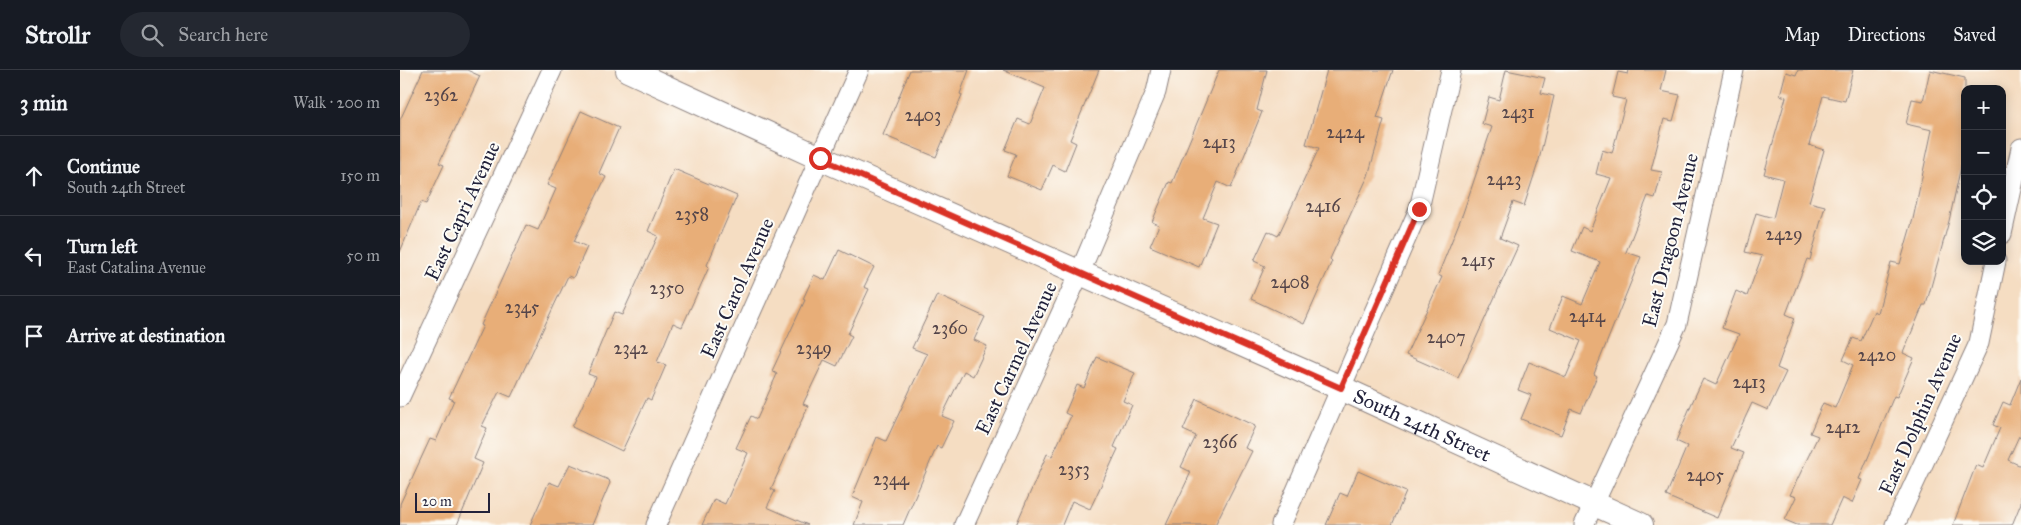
<!DOCTYPE html>
<meta charset="utf-8">
<style>
:root{--surface:#171b24;--page:#242831;--text:#f1f3f6;--muted:#9ea1a6;--line:#363941}
body{margin:0;font-family:"IM FELL Great Primer",serif;background:var(--page);color:var(--text)}
.controls{position:absolute;right:15px;top:15px;display:grid;overflow:hidden;border-radius:10px;box-shadow:0 2px 12px #0003}
.controls button{width:45px;height:45px;display:grid;place-items:center;padding:0;border:0;border-bottom:1px solid var(--line);background:var(--surface);color:var(--text);font:25px sans-serif}
.scale{position:absolute;left:15px;bottom:12px;width:75px;box-sizing:border-box;padding-left:5px;border:2px solid #22223b;border-top:0;font-size:14px;line-height:18px;white-space:nowrap;color:#22223b;-webkit-text-stroke:4px #fdfcf7;paint-order:stroke}
.stop{position:absolute;width:15px;height:15px;margin:-11px;border:4px solid #d93025;border-radius:50%;background:#fff}
.stop.end{background:#d93025;border-color:#fff;box-shadow:0 1px 5px #0008}
.list{margin:0;padding:0;list-style:none}
h2{display:flex;justify-content:space-between;align-items:center;height:65px;margin:0;padding:0 20px;font-size:21px}
h2 small{font-size:16px;font-weight:400;color:var(--muted)}
.list li{display:grid;grid-template-columns:32px 1fr auto;gap:15px;align-items:center;box-sizing:border-box;height:80px;padding:0 20px;border-top:1px solid var(--line)}
.list b{display:block;font-size:19px;white-space:nowrap}
.list p{margin:0;font-size:16px;white-space:nowrap;color:var(--muted)}
.list em{font-size:16px;font-style:normal;color:var(--muted)}
.icon{flex:none;width:28px;height:28px;fill:none;stroke:currentColor;stroke-width:2;stroke-linecap:round;stroke-linejoin:round}
.map{position:relative;flex:none;width:1621px;height:455px;overflow:hidden}
header{display:flex;align-items:center;gap:30px;box-sizing:border-box;height:70px;padding:0 25px;background:var(--surface);border-bottom:1px solid var(--line)}
header strong{font-size:24px}
nav{display:flex;gap:28px;margin-inline-start:auto;font-size:18px}
.search{width:350px;height:45px;background:var(--page);display:flex;align-items:center;gap:12px;box-sizing:border-box;padding:0 18px;border-radius:28px;color:var(--muted);font-size:19px}
main{display:flex}
aside{flex:1;background:var(--surface)}
.map>svg:first-child{display:block}
.building{fill:#e8ae78}
.lines{fill:none;stroke-linecap:round;stroke-linejoin:round}
.minor-casing{stroke:#8c807e;stroke-width:21}
.tertiary-casing{stroke:#8c807e;stroke-width:26}
.minor{stroke:#fff;stroke-width:19}
.tertiary{stroke:#fff;stroke-width:24}
.route{stroke:#d93025;stroke-width:6}
.labels{text-anchor:middle;stroke-width:4;stroke-linejoin:round;paint-order:stroke}
.number-label{font-size:18px;fill:#54454a}
.street-label{font-size:20px;fill:#22223b;stroke:#fdfcf7}
</style>
<header>
<strong>Strollr</strong>
<div class="search"><svg class="icon" aria-label="search" viewBox="0 0 24 24"><circle cx="10" cy="10" r="6"/><path d="M15 15l6 6"/></svg>Search here</div>
<nav><a>Map</a><a>Directions</a><a>Saved</a></nav>
</header>
<main>
<aside>
<h2>3 min<small>Walk · 200 m</small></h2>
<ul class="list">
<li><svg class="icon" aria-label="ahead" viewBox="0 0 24 24"><path d="M12 20V5M6 11l6-6 6 6"/></svg><div><b>Continue</b><p>South 24th Street</p></div><em>150 m</em></li>
<li><svg class="icon" aria-label="left" viewBox="0 0 24 24"><path d="M17 20v-9H6M10 6l-5 5 5 5"/></svg><div><b>Turn left</b><p>East Catalina Avenue</p></div><em>50 m</em></li>
<li><svg class="icon" aria-label="arrive" viewBox="0 0 24 24"><path d="M6 21V4h12l-3 4 3 4H6"/></svg><div><b>Arrive at destination</b></div></li>
</ul>
</aside>
<div class="map">
<svg width="1621" height="455" viewBox="0 0 1621 455">
<rect width="100%" height="100%" fill="#fdfcf7"/>
<filter id="ink" filterUnits="userSpaceOnUse"><feTurbulence type="fractalNoise" baseFrequency=".02" numOctaves="2"/><feDisplacementMap in="SourceGraphic" scale="10" xChannelSelector="R" yChannelSelector="G"/><feConvolveMatrix kernelMatrix="1 2 1 2 8 2 1 2 1" color-interpolation-filters="sRGB"/></filter>
<filter id="wash" filterUnits="userSpaceOnUse"><feTurbulence type="fractalNoise" baseFrequency=".0096" numOctaves="4" result="noise"/><feDisplacementMap in="SourceGraphic" scale="20" xChannelSelector="R" yChannelSelector="G"/><feGaussianBlur stdDeviation="1.12" result="paint"/><feColorMatrix in="noise" values="0 0 0 0 0 0 0 0 0 0 0 0 0 0 0 0 0 1.4 0 .05"/><feComposite in="paint" operator="in"/></filter>
<g filter="url(#wash)">
<rect width="100%" height="100%" fill="#f5ddc2"/>
<g id="blocks">
<!-- building -->
<path class="building" d="M 23,0 L 67,0 L 80,6 L 39,93 L 44,95 L 26,134 L 21,132 L 0,182 L 0,50 Z
M 510,0 L 569,0 L 560,24 L 562,25 L 536,87 L 483,65 Z
M 603,0 L 699,0 L 670,70 L 676,73 L 665,101 L 653,95 L 642,120 L 607,106 L 616,84 L 605,80 L 618,49 L 630,54 L 645,18 Z
M 819,0 L 867,0 L 857,40 L 862,42 L 831,118 L 818,112 L 803,148 L 817,153 L 799,197 L 750,176 L 759,155 L 752,152 L 769,112 L 772,113 Z
M 927,0 L 993,0 L 977,48 L 984,50 L 968,106 L 930,189 L 932,191 L 904,254 L 851,229 L 865,196 L 854,191 L 868,161 L 878,166 L 919,78 L 906,74 Z
M 1106,0 L 1145,8 L 1141,23 L 1154,26 L 1139,90 L 1124,136 L 1113,132 L 1100,168 L 1118,176 L 1058,308 L 1006,285 L 1042,207 L 1038,205 L 1063,143 L 1092,57 L 1082,54 L 1089,27 L 1099,30 Z
M 1229,0 L 1266,0 L 1261,21 L 1280,25 L 1273,51 L 1264,49 L 1251,100 L 1262,102 L 1255,128 L 1248,126 L 1226,182 L 1241,187 L 1194,304 L 1197,306 L 1181,343 L 1171,339 L 1161,365 L 1121,349 L 1131,325 L 1118,320 L 1129,292 L 1166,307 L 1181,271 L 1150,258 L 1163,226 L 1182,234 L 1200,192 L 1172,181 L 1182,157 L 1190,161 L 1211,108 L 1196,104 L 1202,80 L 1212,83 L 1226,30 L 1212,27 L 1218,2 L 1228,4 Z
M 1398,0 L 1453,0 L 1445,31 L 1423,26 L 1409,75 L 1424,80 L 1409,132 L 1425,136 L 1410,190 L 1407,189 L 1386,244 L 1395,248 L 1377,298 L 1386,302 L 1368,340 L 1352,333 L 1331,378 L 1344,383 L 1317,448 L 1266,426 L 1287,376 L 1276,371 L 1291,335 L 1303,309 L 1316,315 L 1339,264 L 1322,258 L 1336,221 L 1347,226 L 1362,186 L 1345,182 L 1356,143 L 1373,148 L 1383,109 L 1364,104 L 1386,27 L 1380,25 L 1386,2 L 1396,5 Z
M 1530,0 L 1565,8 L 1565,78 L 1549,151 L 1526,235 L 1523,235 L 1503,283 L 1514,288 L 1497,327 L 1494,326 L 1459,409 L 1462,410 L 1452,433 L 1442,428 L 1430,455 L 1397,455 L 1385,450 L 1396,427 L 1390,425 L 1418,366 L 1410,363 L 1423,333 L 1435,338 L 1453,295 L 1443,290 L 1453,268 L 1461,271 L 1474,241 L 1478,243 L 1491,192 L 1500,194 L 1513,149 L 1532,60 L 1506,54 L 1512,29 L 1523,31 Z
M 181,41 L 219,58 L 199,103 L 206,107 L 174,171 L 187,177 L 173,208 L 168,206 L 111,327 L 99,322 L 82,356 L 87,358 L 74,389 L 83,393 L 57,455 L 0,455 L 0,434 L 30,369 L 36,371 L 54,330 L 49,328 L 83,256 L 81,255 L 126,155 L 138,160 L 156,119 L 147,115 Z
M 274,99 L 337,126 L 307,195 L 309,197 L 282,257 L 273,253 L 257,292 L 266,295 L 251,330 L 247,328 L 222,381 L 172,357 L 196,307 L 188,304 L 214,242 L 222,245 L 258,166 L 248,161 Z
M 439,180 L 474,197 L 464,217 L 469,219 L 448,264 L 452,266 L 437,296 L 424,290 L 403,334 L 408,336 L 371,419 L 375,421 L 367,437 L 408,455 L 302,455 L 314,429 L 325,434 L 348,383 L 336,378 L 351,346 L 357,349 L 377,304 L 372,301 L 405,230 L 403,229 L 414,205 L 425,210 Z
M 537,225 L 585,247 L 574,270 L 587,276 L 573,306 L 564,301 L 542,346 L 554,351 L 541,378 L 537,376 L 503,455 L 454,455 L 463,432 L 452,427 L 477,367 L 486,371 L 527,284 L 512,278 Z
M 697,287 L 735,303 L 723,331 L 732,335 L 714,377 L 718,379 L 690,439 L 672,431 L 662,455 L 616,455 L 647,384 L 652,386 L 671,346 L 665,343 L 677,315 L 684,318 Z
M 1621,308 L 1621,367 L 1619,366 L 1608,390 L 1621,396 L 1621,433 L 1612,455 L 1553,455 L 1576,395 L 1583,398 L 1600,358 L 1593,355 L 1603,332 L 1610,335 Z
M 797,329 L 855,356 L 845,378 L 852,381 L 815,455 L 766,455 L 791,402 L 781,397 L 796,366 L 783,360 Z
M 170,394 L 209,410 L 210,413 L 192,455 L 130,455 L 149,412 L 159,416 Z
M 958,401 L 1006,422 L 992,455 L 926,455 L 940,423 L 947,426 Z"/>
</g>
</g>
<g filter="url(#ink)">
<use href="#blocks" fill-opacity="0" stroke="#8c807e" stroke-width="1"/>
<g class="lines">
<defs>
<path id="minor" d="M 1602,164 L 1621,78
M 0,327 L 152,0
M 256,455 L 459,0
M 564,455 L 680,202 L 756,22 L 761,0
M 881,455 L 1019,139 L 1051,0
M 1184,455 L 1277,254 L 1334,0
M 1495,455 L 1579,273 L 1596,191"/>
<g id="tertiary">
<path id="s1" d="M 228,0 L 420,88 L 941,318 L 1241,455"/>
</g>
</defs>
<!-- minor casing -->
<use href="#minor" class="minor-casing"/>
<!-- tertiary casing -->
<use href="#tertiary" class="tertiary-casing"/>
<!-- minor -->
<use href="#minor" class="minor"/>
<!-- tertiary -->
<use href="#tertiary" class="tertiary"/>
</g>
</g>
<g class="lines" filter="url(#ink)">
<!-- route -->
<path class="route" d="M 420,88 L 941,318 L 1019,139"/>
</g>
<g class="labels">
<!-- number labels -->
<g class="number-label">
<text x="41" y="31">2362</text>
<text x="1118" y="48">2431</text>
<text x="523" y="51">2403</text>
<text x="945" y="68">2424</text>
<text x="819" y="78">2413</text>
<text x="1104" y="115">2423</text>
<text x="923" y="142">2416</text>
<text x="292" y="150">2358</text>
<text x="1384" y="170">2429</text>
<text x="1078" y="196">2415</text>
<text x="890" y="218">2408</text>
<text x="267" y="224">2350</text>
<text x="122" y="243">2345</text>
<text x="1187" y="252">2414</text>
<text x="550" y="264">2360</text>
<text x="1046" y="273">2407</text>
<text x="231" y="284">2342</text>
<text x="414" y="284">2349</text>
<text x="1477" y="291">2420</text>
<text x="1349" y="318">2413</text>
<text x="1443" y="363">2412</text>
<text x="820" y="378">2366</text>
<text x="674" y="405">2353</text>
<text x="1305" y="411">2405</text>
<text x="491" y="415">2344</text>
</g>
<!-- street labels -->
<g class="street-label">
<text transform="translate(62 141) rotate(-65)" y="7">East Capri Avenue</text>
<text transform="translate(1270 170) rotate(-76)" y="7">East Dragoon Avenue</text>
<text transform="translate(337 218) rotate(-66)" y="7">East Carol Avenue</text>
<text transform="translate(616 288) rotate(-65)" y="7">East Carmel Avenue</text>
<text transform="translate(1520 344) rotate(-66)" y="7">East Dolphin Avenue</text>
<text dy="7" stroke="none"><textPath href="#s1" startOffset="870">South 24th Street</textPath></text>
</g>
</g>
</svg>
<div class="controls">
<button>+</button>
<button>−</button>
<button><svg class="icon" aria-label="locate" viewBox="0 0 24 24"><circle cx="12" cy="12" r="6"/><path d="M12 2v4M12 18v4M2 12h4M18 12h4"/></svg></button>
<button><svg class="icon" aria-label="layers" viewBox="0 0 24 24"><path d="M12 4l9 5-9 5-9-5zM3 14l9 5 9-5"/></svg></button>
</div>
<div class="scale">20 m</div>
<div class="stop" style="left:420px;top:88px"></div>
<div class="stop end" style="left:1019px;top:139px"></div>
</div>
</main>
